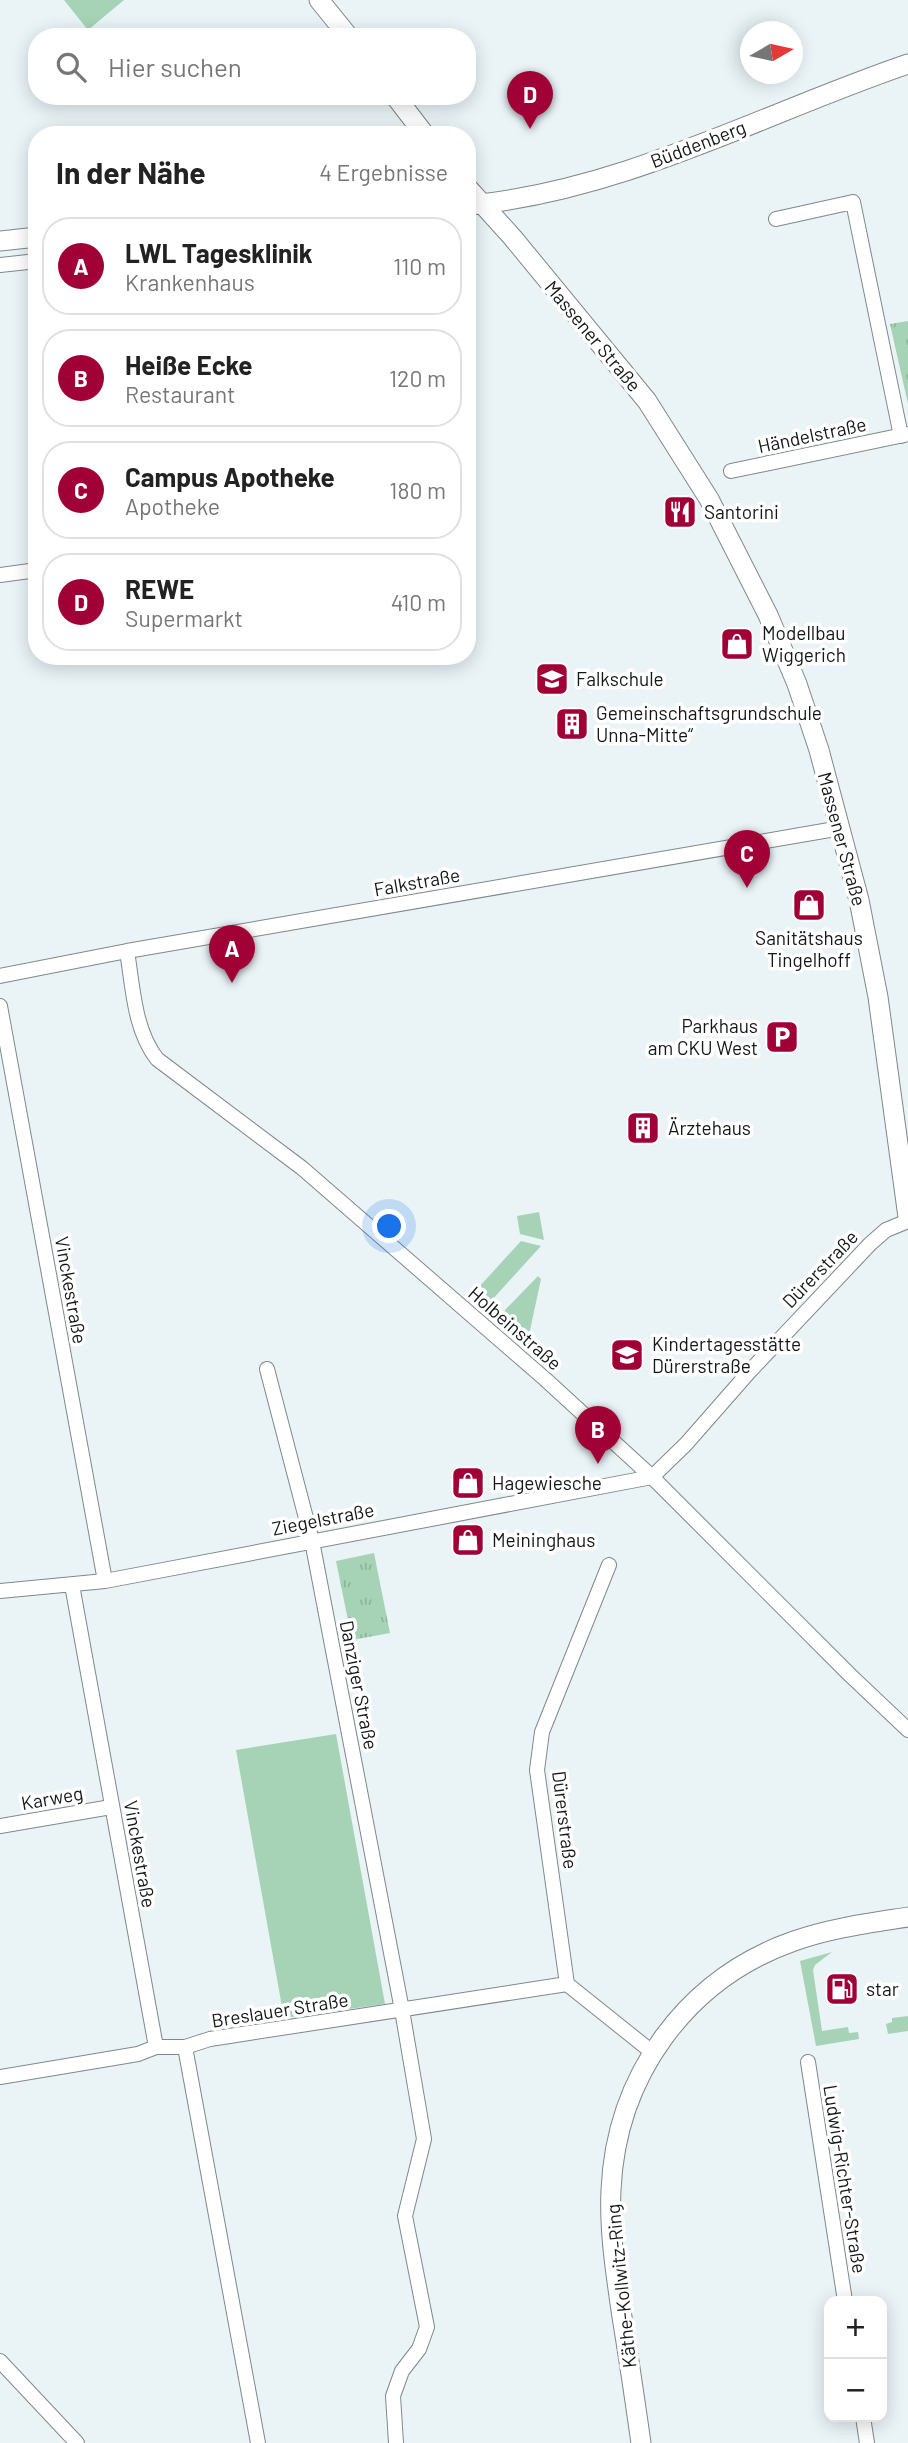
<!DOCTYPE html>
<html lang="de">
<meta charset="utf-8">
<style>
:root{--surface:#fff;--page:#f6f6f6;--text:#222;--muted:#767676;--line:#e0e0e0;--accent:#a10037}
body{margin:0;font-family:Barlow,sans-serif;background:var(--page);color:var(--text)}
.controls{position:absolute;right:21px;bottom:21px;display:grid;overflow:hidden;border-radius:14px;box-shadow:0 4px 18px #0003}
.controls button{width:63px;height:63px;display:grid;place-items:center;padding:0;border:0;border-bottom:2px solid var(--line);background:var(--surface);color:var(--text);font:35px sans-serif}
.compass{position:absolute;left:740px;top:21px;width:63px;height:63px;border-radius:50%;background:var(--surface);box-shadow:0 4px 18px #0003;rotate:81deg}
.you{position:absolute;left:390px;top:1227px;width:24px;height:24px;margin:-18px;border:5px solid #fff;border-radius:50%;background:#1a73e8;box-shadow:0 0 0 10px #1a73e833}
.badge{display:grid;place-items:center;width:46px;height:46px;border-radius:50%;background:var(--accent);color:#fff;font-size:23px;font-weight:700}
.pin{position:absolute;translate:-50% -58px;filter:drop-shadow(0 2px 4px #0008)}
.pin::after{content:'';position:absolute;top:37px;width:24px;height:21px;background:inherit;clip-path:polygon(0 0,100% 0,50% 100%)}
.list{margin:0;padding:0;list-style:none}
h2{display:flex;justify-content:space-between;align-items:center;height:91px;margin:0;padding:0 28px;font-size:30px}
h2 small{font-size:23px;font-weight:400;color:var(--muted)}
.list li{display:grid;grid-template-columns:46px 1fr auto;gap:21px;align-items:center;box-sizing:border-box;height:98px;margin:0 14px 14px;padding:0 14px;border:2px solid var(--line);border-radius:28px}
.list b{display:block;font-size:26px;white-space:nowrap}
.list p{margin:0;font-size:23px;white-space:nowrap;color:var(--muted)}
.list em{font-size:23px;font-style:normal;color:var(--muted)}
.icon{flex:none;width:38px;height:38px;fill:none;stroke:currentColor;stroke-width:2;stroke-linecap:round;stroke-linejoin:round}
.map{position:relative;flex:none;width:908px;height:2443px;overflow:hidden}
.search{position:absolute;background:var(--surface);box-shadow:0 4px 18px #0003;left:28px;top:28px;width:448px;height:77px;display:flex;align-items:center;gap:18px;box-sizing:border-box;padding:0 24px;border-radius:28px;color:var(--muted);font-size:26px}
.panel{position:absolute;background:var(--surface);box-shadow:0 4px 18px #0003;left:28px;top:126px;width:448px;height:539px;border-radius:28px}
.map>svg:first-child{display:block}
.grass{fill:#a6d3b6}
.park{fill:url(#park-tufts)}
.lines{fill:none;stroke-linecap:round;stroke-linejoin:round}
.street-casing{stroke:#7f888b;stroke-width:16}
.secondary-casing{stroke:#7f888b;stroke-width:21}
.street{stroke:#fff;stroke-width:14}
.secondary{stroke:#fff;stroke-width:19}
.labels{text-anchor:middle;stroke-width:7;stroke-linejoin:round;paint-order:stroke}
.street-label{font-size:19px;fill:#141718;stroke:#fff}
.poi-label{font-size:19px;fill:#141718;stroke:#fff;text-anchor:start}
</style>
<div class="map">
<svg width="908" height="2443" viewBox="0 0 908 2443">
<defs>
<pattern id="park-tufts" width="24" height="20" patternUnits="userSpaceOnUse" patternTransform="scale(1.75)"><rect width="24" height="20" fill="#a6d3b6"/><path d="M3 7l-1-3M5 7V3M7 7l1-3M15 17l-1-3M17 17v-4M19 17l1-3" fill="none" stroke="#8eb49c"/></pattern>
</defs>
<rect width="100%" height="100%" fill="#eaf4f7"/>
<!-- grass -->
<path class="grass" d="M 64,0 L 124,0 L 88,30 Z
M 539,1212 L 544,1240 L 520,1234 L 517,1216 Z
M 521,1241 L 541,1246 L 491,1301 L 483,1302 L 477,1296 L 479,1287 Z
M 538,1276 L 541,1279 L 529,1335 L 524,1336 L 504,1315 L 505,1310 Z
M 336,1734 L 385,2004 L 284,2018 L 236,1750 Z
M 832,1952 L 815,1965 L 813,1970 L 822,2031 L 848,2027 L 849,2033 L 858,2032 L 859,2039 L 816,2046 L 800,1961 Z
M 908,2016 L 908,2031 L 888,2034 L 886,2024 L 892,2022 L 892,2018 Z"/>
<!-- park -->
<path class="park" d="M 908,321 L 908,404 L 890,324 Z
M 374,1553 L 390,1633 L 352,1640 L 336,1561 Z"/>
<g class="lines">
<defs>
<path id="street" d="M 776,219 L 853,202 L 901,436
M 0,265 L 37,261
M 731,471 L 908,434
M 0,575 L 37,570
M 127,951 C 133,988 134,1029 157,1059 L 302,1168 L 545,1379 L 652,1477 L 850,1675 L 908,1730
M 0,976 L 127,951 L 841,828
M 0,1006 L 105,1581
M 267,1369 L 312,1541 L 402,2010 L 424,2139 L 405,2216 L 427,2327 L 419,2349 L 402,2371 L 393,2396 L 396,2443
M 652,1477 L 686,1444 L 750,1371 L 870,1244 L 886,1230 L 908,1221
M 609,1565 L 542,1732 L 537,1770 L 567,1984 L 652,2052
M 72,1585 L 156,2047
M 0,1591 L 105,1581 L 652,1477
M 0,1826 L 111,1807
M 185,2047 L 258,2443
M 808,2062 L 845,2301
M 0,2077 L 138,2054 L 156,2047 L 185,2047 L 210,2039 L 567,1984
M 0,2361 L 77,2443
M 863,2417 L 867,2443"/>
<path id="secondary" d="M 319,0 L 349,37
M 395,96 L 425,135
M 467,187 L 513,238 L 647,401 L 709,499 L 768,615 L 797,684 L 819,750 L 859,900 L 878,997 L 908,1217
M 471,205 C 625,190 764,113 908,64
M 0,241 L 37,237
M 641,2443 C 635,2401 629,2359 622,2317 C 616,2275 609,2232 611,2190 C 616,2076 686,1979 794,1941 C 831,1928 870,1923 908,1917"/>
</defs>
<!-- street casing -->
<use href="#street" class="street-casing"/>
<!-- secondary casing -->
<use href="#secondary" class="secondary-casing"/>
<!-- street -->
<use href="#street" class="street"/>
<!-- secondary -->
<use href="#secondary" class="secondary"/>
</g>
<!-- icons -->
<defs>
<symbol id="restaurant-square" viewBox="-11 -11 22 22"><rect x="-9" y="-9" width="18" height="18" rx="4" fill="#a10037" stroke="#fff"/><path d="M-5-6h1v4h1v-4h1v4h1v-4h1v5L-1.5 .5V6h-2V.5L-5-1ZM5-6V6H3V1.5H1.5Q1.5-4 5-6Z" fill="#fff"/></symbol>
<symbol id="shop-square" viewBox="-11 -11 22 22"><rect x="-9" y="-9" width="18" height="18" rx="4" fill="#a10037" stroke="#fff"/><path d="M-5-2.5h2.3a2.7 3.5 0 0 1 5.4 0H5L5.5 6h-11ZM-1.5-2.5h3a1.5 2.3 0 0 0-3 0Z" fill="#fff"/></symbol>
<symbol id="school-square" viewBox="-11 -11 22 22"><rect x="-9" y="-9" width="18" height="18" rx="4" fill="#a10037" stroke="#fff"/><path d="M0-5L7-2L0 1L-7-2ZM-4 1L0 2.5L4 1V4Q0 6-4 4Z" fill="#fff"/></symbol>
<symbol id="building-square" viewBox="-11 -11 22 22"><rect x="-9" y="-9" width="18" height="18" rx="4" fill="#a10037" stroke="#fff"/><path d="M-4-6H4V6H1V3H-1V6H-4ZM-2.5-4.3h1.7v1.8h-1.7ZM.8-4.3h1.7v1.8H.8ZM-2.5-1h1.7V.8h-1.7ZM.8-1h1.7V.8H.8Z" fill="#fff"/></symbol>
<symbol id="parking-square" viewBox="-11 -11 22 22"><rect x="-9" y="-9" width="18" height="18" rx="4" fill="#a10037" stroke="#fff"/><path d="M-3.5-5.5H1a3.5 3.5 0 0 1 0 7H-1V5.5H-3.5ZM-1-3.4V-.6H.8a1.4 1.4 0 0 0 0-2.8Z" fill="#fff"/></symbol>
<symbol id="fuel-square" viewBox="-11 -11 22 22"><rect x="-9" y="-9" width="18" height="18" rx="4" fill="#a10037" stroke="#fff"/><path d="M-5.5-6h7V0h2V4h1.3V-2.5L3-4.5l.8-.8L6-3V5H2.5V1h-1V6h-7ZM-4.2-4.7v3.2H.2V-4.7Z" fill="#fff"/></symbol>
</defs>
<g fill-rule="evenodd">
<use href="#restaurant-square" x="661" y="493" width="38" height="38"/>
<use href="#shop-square" x="718" y="625" width="38" height="38"/>
<use href="#school-square" x="533" y="660" width="38" height="38"/>
<use href="#building-square" x="553" y="705" width="38" height="38"/>
<use href="#shop-square" x="790" y="886" width="38" height="38"/>
<use href="#parking-square" x="763" y="1018" width="38" height="38"/>
<use href="#building-square" x="624" y="1109" width="38" height="38"/>
<use href="#school-square" x="608" y="1336" width="38" height="38"/>
<use href="#shop-square" x="449" y="1464" width="38" height="38"/>
<use href="#shop-square" x="449" y="1521" width="38" height="38"/>
<use href="#fuel-square" x="823" y="1970" width="38" height="38"/>
</g>
<g class="labels">
<!-- street labels -->
<g class="street-label">
<text transform="translate(698 144) rotate(-21)" y="7">Büddenberg</text>
<text transform="translate(593 336) rotate(50)" y="7">Massener Straße</text>
<text transform="translate(812 435) rotate(-12)" y="7">Händelstraße</text>
<text transform="translate(842 839) rotate(75)" y="7">Massener Straße</text>
<text transform="translate(417 882) rotate(-10)" y="7">Falkstraße</text>
<text transform="translate(820 1269) rotate(-46)" y="7">Dürerstraße</text>
<text transform="translate(71 1290) rotate(80)" y="7">Vinckestraße</text>
<text transform="translate(515 1328) rotate(41)" y="7">Holbeinstraße</text>
<text transform="translate(323 1519) rotate(-11)" y="7">Ziegelstraße</text>
<text transform="translate(359 1685) rotate(79)" y="7">Danziger Straße</text>
<text transform="translate(52 1798) rotate(-10)" y="7">Karweg</text>
<text transform="translate(565 1820) rotate(83)" y="7">Dürerstraße</text>
<text transform="translate(140 1854) rotate(80)" y="7">Vinckestraße</text>
<text transform="translate(280 2010) rotate(-9)" y="7">Breslauer Straße</text>
<text transform="translate(845 2179) rotate(81)" y="7">Ludwig-Richter-Straße</text>
<text transform="translate(621 2286) rotate(-96)" y="7">Käthe-Kollwitz-Ring</text>
</g>
<!-- poi labels -->
<g class="poi-label">
<text x="704" y="519">Santorini</text>
<text x="762" y="640">Modellbau<tspan x="762" dy="22">Wiggerich</tspan></text>
<text x="576" y="686">Falkschule</text>
<text x="596" y="720">Gemeinschaftsgrundschule<tspan x="596" dy="22">Unna-Mitte“</tspan></text>
<text x="809" y="945" text-anchor="middle">Sanitätshaus<tspan x="809" dy="22">Tingelhoff</tspan></text>
<text x="758" y="1033" text-anchor="end">Parkhaus<tspan x="758" dy="22">am CKU West</tspan></text>
<text x="668" y="1135">Ärztehaus</text>
<text x="652" y="1351">Kindertagesstätte<tspan x="652" dy="22">Dürerstraße</tspan></text>
<text x="492" y="1490">Hagewiesche</text>
<text x="492" y="1547">Meininghaus</text>
<text x="866" y="1996">star</text>
</g>
</g>
</svg>
<div class="controls">
<button>+</button>
<button>−</button>
</div>
<svg class="compass" viewBox="-18 -18 36 36"><path d="M0-13l5 13h-10z" fill="#e53935"/><path d="M0 13l5-13h-10z" fill="#767676"/></svg>
<div class="you"></div>
<div class="pin badge" style="left:232px;top:983px">A</div>
<div class="pin badge" style="left:598px;top:1464px">B</div>
<div class="pin badge" style="left:747px;top:888px">C</div>
<div class="pin badge" style="left:530px;top:129px">D</div>
<div class="search"><svg class="icon" aria-label="search" viewBox="0 0 24 24"><circle cx="10" cy="10" r="6"/><path d="M15 15l6 6"/></svg>Hier suchen</div>
<section class="panel">
<h2>In der Nähe<small>4 Ergebnisse</small></h2>
<ul class="list">
<li><span class="badge">A</span><div><b>LWL Tagesklinik</b><p>Krankenhaus</p></div><em>110 m</em></li>
<li><span class="badge">B</span><div><b>Heiße Ecke</b><p>Restaurant</p></div><em>120 m</em></li>
<li><span class="badge">C</span><div><b>Campus Apotheke</b><p>Apotheke</p></div><em>180 m</em></li>
<li><span class="badge">D</span><div><b>REWE</b><p>Supermarkt</p></div><em>410 m</em></li>
</ul>
</section>
</div>
